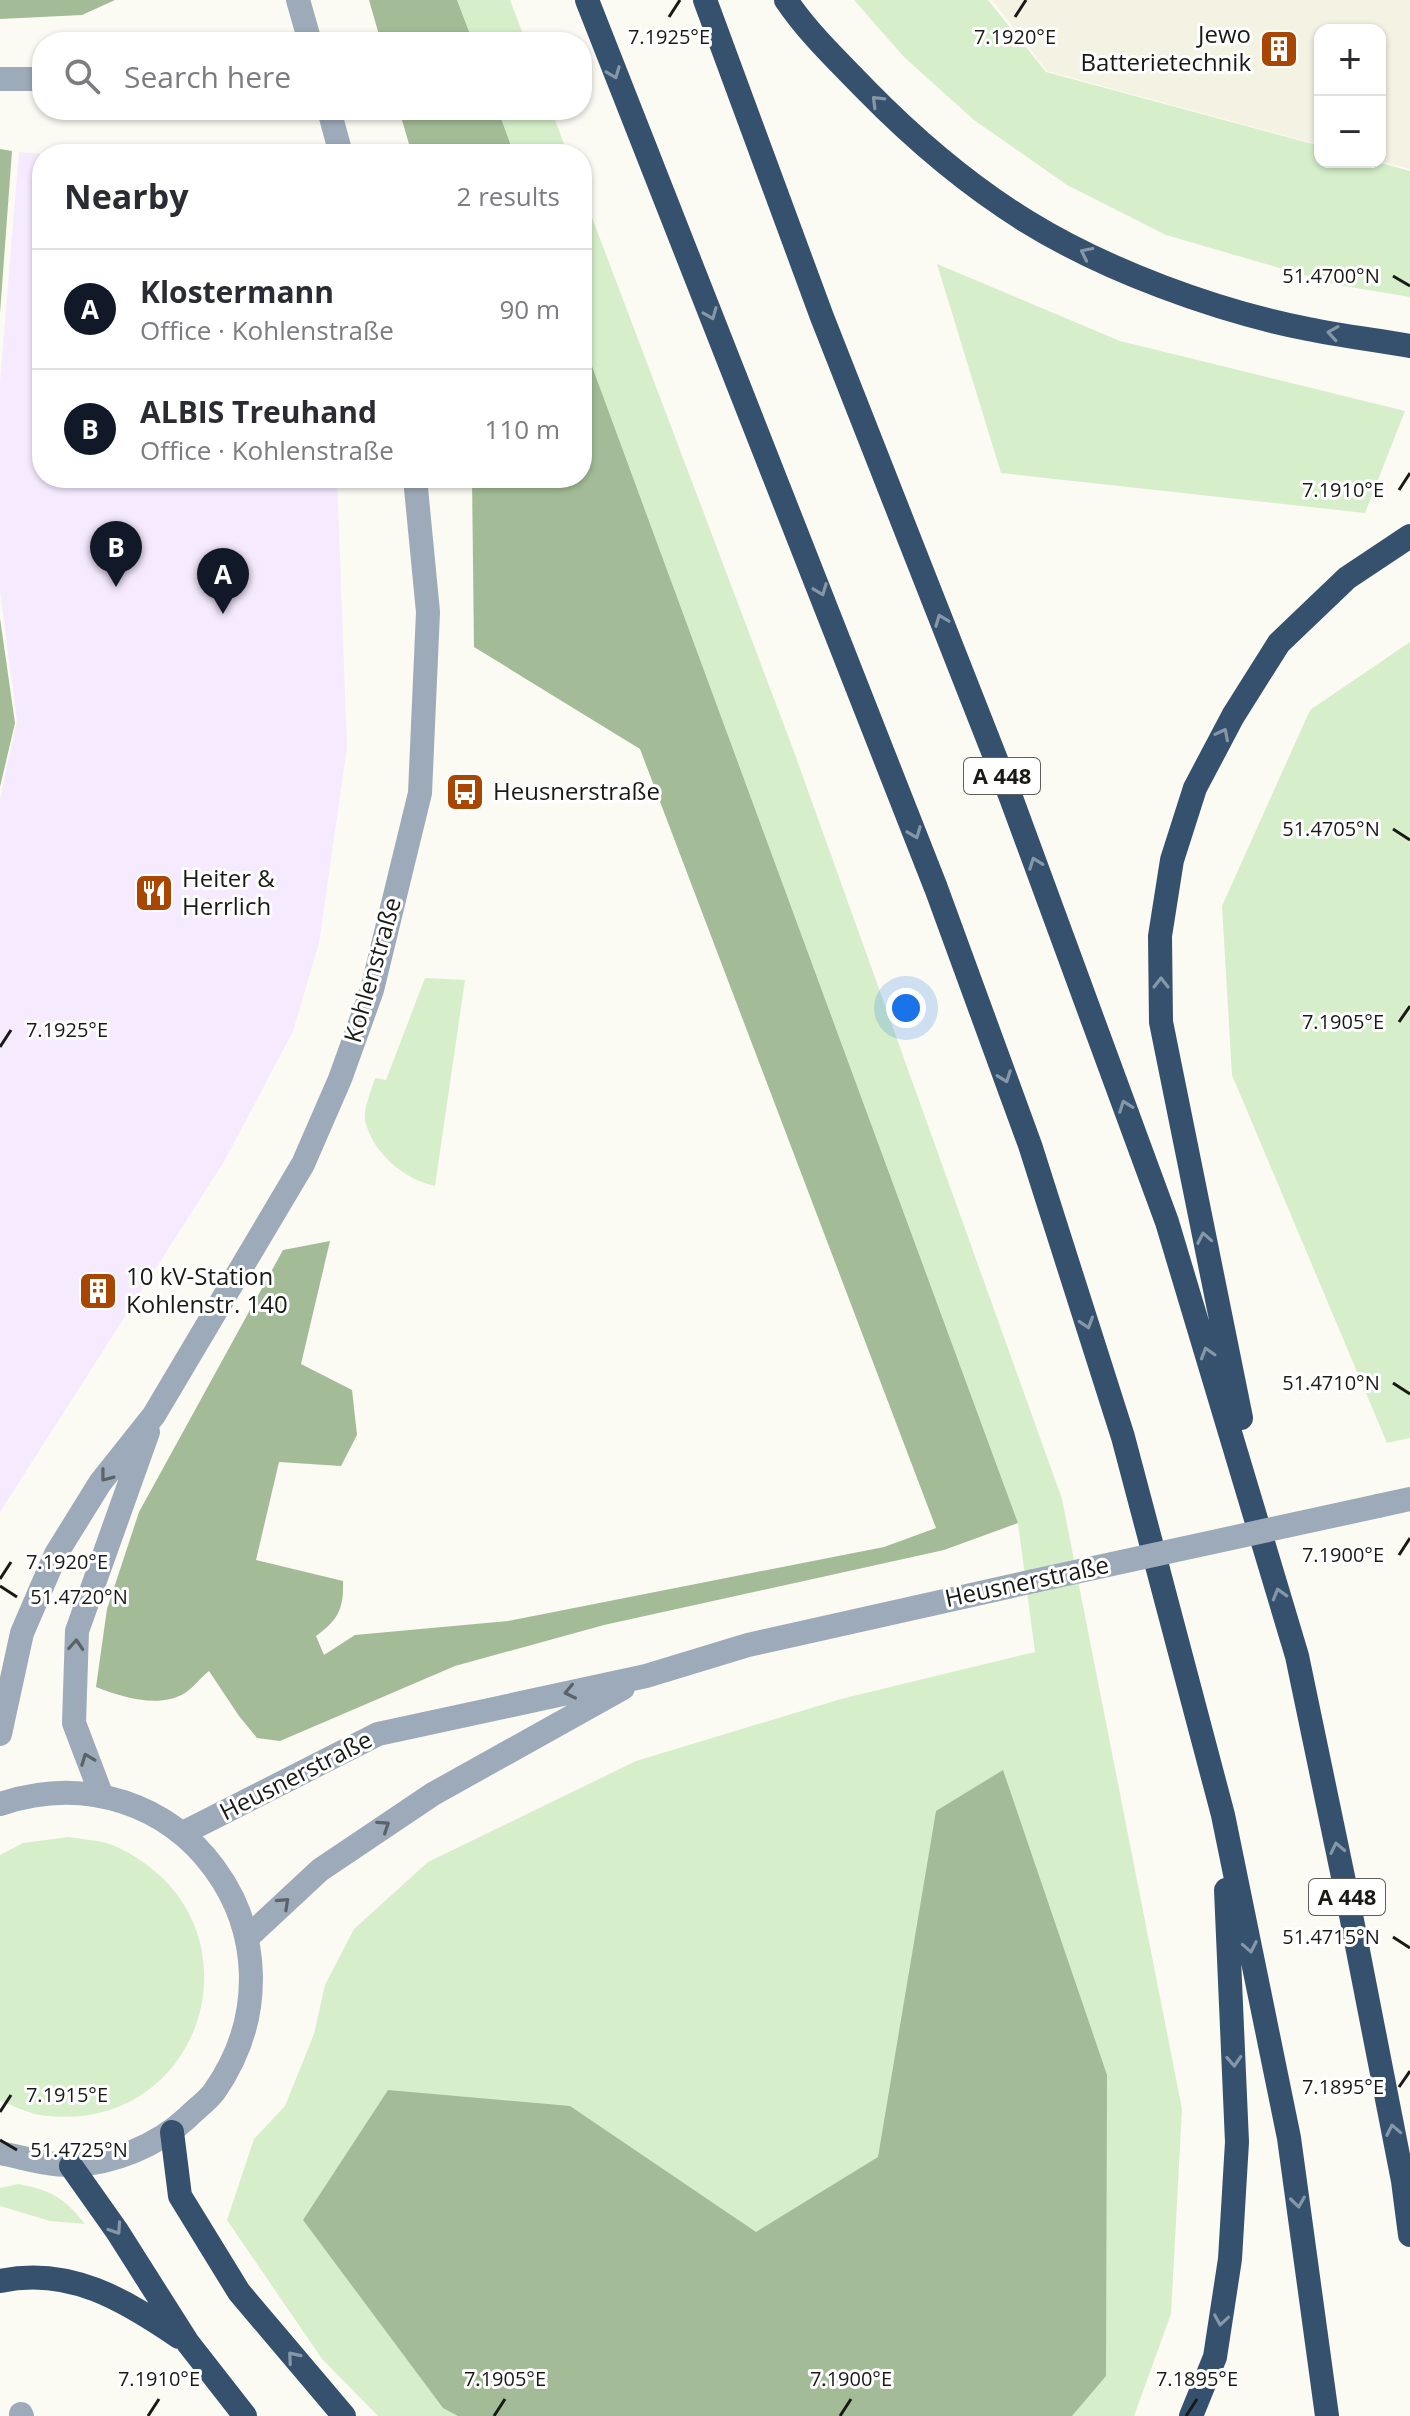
<!DOCTYPE html>
<meta charset="utf-8">
<style>
:root{--surface:#fff;--page:#f2f2f3;--text:#2b2b33;--muted:#7c7c81;--line:#e1e1e2;--accent:#111827}
body{margin:0;font-family:"Open Sans",sans-serif;background:var(--page);color:var(--text)}
.controls{position:absolute;right:24px;top:24px;display:grid;overflow:hidden;border-radius:16px;box-shadow:0 2px 6px #0004}
.controls button{width:72px;height:72px;display:grid;place-items:center;padding:0;border:0;border-bottom:2px solid var(--line);background:var(--surface);color:var(--text);font:40px sans-serif}
.you{position:absolute;left:906px;top:1008px;width:28px;height:28px;margin:-20px;border:6px solid #fff;border-radius:50%;background:#1a73e8;box-shadow:0 0 0 12px #1a73e833}
.badge{display:grid;place-items:center;width:52px;height:52px;border-radius:50%;background:var(--accent);color:#fff;font-size:26px;font-weight:700}
.pin{position:absolute;translate:-50% -66px;filter:drop-shadow(0 2px 4px #0008)}
.pin::after{content:'';position:absolute;top:42px;width:28px;height:24px;background:inherit;clip-path:polygon(0 0,100% 0,50% 100%)}
.list{margin:0;padding:0;list-style:none}
h2{display:flex;justify-content:space-between;align-items:center;height:104px;margin:0;padding:0 32px;font-size:34px}
h2 small{font-size:26px;font-weight:400;color:var(--muted)}
.list li{display:grid;grid-template-columns:52px 1fr auto;gap:24px;align-items:center;box-sizing:border-box;height:120px;padding:0 32px;border-top:2px solid var(--line)}
.list b{display:block;font-size:30px;white-space:nowrap}
.list p{margin:0;font-size:26px;white-space:nowrap;color:var(--muted)}
.list em{font-size:26px;font-style:normal;color:var(--muted)}
.icon{flex:none;width:44px;height:44px;fill:none;stroke:currentColor;stroke-width:2;stroke-linecap:round;stroke-linejoin:round}
.map{position:relative;flex:none;width:1410px;height:2416px;overflow:hidden}
.search{position:absolute;background:var(--surface);box-shadow:0 2px 6px #0004;left:32px;top:32px;width:560px;height:88px;display:flex;align-items:center;gap:20px;box-sizing:border-box;padding:0 28px;border-radius:32px;color:var(--muted);font-size:30px}
.panel{position:absolute;background:var(--surface);box-shadow:0 2px 6px #0004;left:32px;top:144px;width:560px;height:344px;border-radius:32px}
.map>svg:first-child{display:block}
.commercial{fill:#f6eaff}
.built{fill:#f4f2e3}
.green{fill:#d6efca}
.forest{fill:#a3bc97}
.lines{fill:none;stroke-linecap:round;stroke-linejoin:round}
.minor{stroke:#9daab9;stroke-width:24}
.tertiary{stroke:#9daab9;stroke-width:24}
.motorway{stroke:#36516e;stroke-width:24}
.minor-bridge{stroke:#9daab9;stroke-width:24}
.oneway{stroke:#8697a8}
.oneway2{stroke:#5b6268}
.ticks{fill:none;stroke:#191916;stroke-width:3}
.labels{text-anchor:middle;stroke-width:6;stroke-linejoin:round;paint-order:stroke}
.shield{fill:#fff;stroke:#5e5e5c;stroke-width:2}
.shield-label{font-size:22px;font-weight:bold;fill:#191916}
.poi-label{font-size:24px;fill:#191916;stroke:#fff;text-anchor:start}
.street-label{font-size:24px;fill:#191916;stroke:#fff}
.ticks-label{font-size:20px;text-anchor:middle;fill:#191916;stroke:#fff;stroke-width:6;stroke-linejoin:round;paint-order:stroke}
</style>
<div class="map">
<svg width="1410" height="2416" viewBox="0 0 1410 2416">
<rect width="100%" height="100%" fill="#fbfaf3"/>
<!-- commercial -->
<path class="commercial" d="M 19,152 L 42,154 L 42,478 L 337,478 L 347,747 L 319,943 L 293,1031 L 225,1160 L 0,1512 L 0,798 L 17,721 L 0,591 L 0,383 Z"/>
<!-- built -->
<path class="built" d="M 992,0 L 1410,0 L 1410,169 L 1380,161 L 1380,30 L 1320,30 L 1320,145 L 1047,71 Z"/>
<!-- green -->
<path class="green" d="M 457,0 L 510,0 L 526,42 L 473,42 Z
M 854,0 L 988,0 L 1046,72 L 1320,146 L 1320,162 L 1378,162 L 1410,171 L 1410,297 L 1338,285 L 1166,235 L 1067,185 L 974,120 L 904,57 Z
M 498,110 L 551,110 L 568,154 L 514,154 Z
M 582,191 L 793,749 L 1062,1499 L 1182,2109 L 1171,2314 L 1134,2416 L 378,2416 L 322,2359 L 227,2220 L 254,2139 L 285,2106 L 314,2034 L 325,1985 L 354,1929 L 428,1862 L 636,1761 L 841,1699 L 1035,1652 L 1018,1523 L 582,339 Z
M 937,264 L 1120,341 L 1405,411 L 1365,513 L 1001,473 Z
M 1410,642 L 1410,1438 L 1387,1443 L 1232,1075 L 1222,906 L 1310,710 Z
M 425,978 L 465,980 L 435,1186 C 404,1179 372,1153 365,1120 C 363,1109 372,1089 375,1078 L 386,1080 Z
M 69,1837 C 84,1840 103,1840 117,1847 C 271,1919 206,2139 40,2115 C 27,2113 13,2105 0,2101 L 0,1855 L 23,1843 Z
M 18,2184 C 50,2190 64,2197 85,2224 L 50,2221 L 0,2206 L 0,2188 Z"/>
<!-- forest -->
<path class="forest" d="M 0,0 L 115,0 L 82,15 L 0,19 Z
M 369,0 L 457,0 L 473,42 L 381,42 Z
M 399,110 L 498,110 L 514,154 L 412,154 Z
M 0,149 L 12,151 L 0,313 Z
M 582,339 L 1018,1523 L 944,1550 L 604,1625 L 455,1666 L 280,1741 L 257,1738 L 239,1716 L 209,1671 C 201,1677 194,1687 185,1693 C 159,1709 122,1697 96,1687 L 107,1609 L 139,1512 L 283,1250 L 330,1241 L 301,1364 L 352,1390 L 357,1435 L 341,1466 L 279,1462 L 256,1560 L 343,1581 C 344,1609 338,1620 316,1636 L 324,1655 L 355,1635 L 508,1621 L 884,1547 L 936,1528 L 640,749 L 474,647 L 472,478 L 582,478 Z
M 0,618 L 15,723 L 0,787 Z
M 1003,1770 L 1107,2075 L 1106,2376 L 1072,2416 L 458,2416 L 443,2408 L 303,2220 L 388,2090 L 570,2106 L 756,2232 L 878,2157 L 936,1811 Z"/>
<g class="lines">
<!-- minor -->
<path class="minor" d="M 0,79 L 42,79
M 1378,1506 L 1410,1499
M 183,1833 L 378,1734 L 646,1676 L 748,1645 L 1034,1581
M 248,1937 L 320,1870 L 433,1794 L 623,1688
M 21,2414 L 22,2416"/>
<!-- tertiary -->
<path class="tertiary" d="M 298,0 L 310,42
M 329,110 L 341,154
M 0,1734 L 22,1633 L 56,1554 L 100,1483 L 154,1415 L 303,1164 L 340,1079 L 372,990 L 420,793 L 428,612 L 415,478
M 101,1794 L 74,1723 L 77,1631 L 148,1432
M 0,1804 C 179,1744 321,1939 214,2092 C 207,2101 196,2109 188,2117 C 158,2145 113,2164 72,2165 C 49,2166 22,2157 0,2153"/>
<!-- motorway -->
<path class="motorway" d="M 587,0 L 936,888 L 1030,1145 L 1123,1437 L 1223,1815 L 1289,2138 L 1327,2416
M 705,0 L 822,317 L 1010,795 L 1167,1222 L 1297,1656 L 1351,1915 L 1403,2181 L 1410,2235
M 786,0 C 809,34 838,61 866,90 C 914,139 968,185 1026,221 C 1105,270 1216,311 1308,329 C 1342,336 1376,340 1410,346
M 1241,1418 L 1161,1022 L 1160,936 L 1172,860 L 1195,788 L 1233,716 L 1279,643 L 1347,578 L 1410,536
M 172,2132 L 180,2196 L 239,2292 L 344,2416
M 71,2166 L 117,2231 L 188,2343 L 245,2416
M 0,2281 C 69,2266 125,2300 179,2337
M 1191,2416 L 1215,2357 L 1230,2259 L 1237,2142 L 1226,1890"/>
<!-- minor-bridge -->
<path class="minor-bridge" d="M 1034,1581 L 1378,1506"/>
</g>
<!-- one-way arrows -->
<defs><path id="oneway-chevron" d="M-2-3.5L2.5 0L-2 3.5" fill="none" stroke-width="1.6" stroke-linecap="round" stroke-linejoin="round" transform="scale(2)"/></defs>
<g class="oneway">
<use href="#oneway-chevron" transform="translate(614 73) rotate(69)"/>
<use href="#oneway-chevron" transform="translate(877 101) rotate(-135)"/>
<use href="#oneway-chevron" transform="translate(1086 253) rotate(-154)"/>
<use href="#oneway-chevron" transform="translate(711 314) rotate(68)"/>
<use href="#oneway-chevron" transform="translate(1333 333) rotate(-171)"/>
<use href="#oneway-chevron" transform="translate(821 590) rotate(69)"/>
<use href="#oneway-chevron" transform="translate(941 620) rotate(-111)"/>
<use href="#oneway-chevron" transform="translate(1223 734) rotate(-63)"/>
<use href="#oneway-chevron" transform="translate(915 833) rotate(69)"/>
<use href="#oneway-chevron" transform="translate(1035 863) rotate(-110)"/>
<use href="#oneway-chevron" transform="translate(1161 983) rotate(-90)"/>
<use href="#oneway-chevron" transform="translate(1005 1077) rotate(70)"/>
<use href="#oneway-chevron" transform="translate(1125 1106) rotate(-110)"/>
<use href="#oneway-chevron" transform="translate(1204 1238) rotate(-101)"/>
<use href="#oneway-chevron" transform="translate(1087 1323) rotate(72)"/>
<use href="#oneway-chevron" transform="translate(1207 1353) rotate(-107)"/>
<use href="#oneway-chevron" transform="translate(1279 1594) rotate(-106)"/>
<use href="#oneway-chevron" transform="translate(1337 1848) rotate(-102)"/>
<use href="#oneway-chevron" transform="translate(1250 1947) rotate(79)"/>
<use href="#oneway-chevron" transform="translate(1234 2061) rotate(87)"/>
<use href="#oneway-chevron" transform="translate(1393 2130) rotate(-101)"/>
<use href="#oneway-chevron" transform="translate(1298 2202) rotate(82)"/>
<use href="#oneway-chevron" transform="translate(116 2229) rotate(56)"/>
<use href="#oneway-chevron" transform="translate(1221 2320) rotate(99)"/>
<use href="#oneway-chevron" transform="translate(293 2357) rotate(-130)"/>
</g>
<g class="oneway2">
<use href="#oneway-chevron" transform="translate(106 1476) rotate(128)"/>
<use href="#oneway-chevron" transform="translate(76 1645) rotate(-86)"/>
<use href="#oneway-chevron" transform="translate(570 1692) rotate(168)"/>
<use href="#oneway-chevron" transform="translate(87 1759) rotate(-111)"/>
<use href="#oneway-chevron" transform="translate(384 1826) rotate(-34)"/>
<use href="#oneway-chevron" transform="translate(284 1903) rotate(-43)"/>
</g>
<!-- ticks -->
<path class="ticks" d="M 669,17 L 680,0M 1015,17 L 1026,0M 1393,276 L 1410,286M 1399,490 L 1410,473M 1393,829 L 1410,840M 1399,1022 L 1410,1006M 0,1047 L 11,1030M 1393,1383 L 1410,1394M 1399,1555 L 1410,1538M 0,1579 L 11,1562M 0,1586 L 17,1597M 1393,1937 L 1410,1948M 1399,2087 L 1410,2071M 0,2112 L 11,2095M 0,2140 L 17,2150M 148,2416 L 159,2399M 494,2416 L 505,2399M 840,2416 L 851,2399M 1186,2416 L 1197,2399"/>
<!-- icons -->
<defs>
<symbol id="building-square" viewBox="-11 -11 22 22"><rect x="-9" y="-9" width="18" height="18" rx="4" fill="#a84602" stroke="#fff"/><path d="M-4-6H4V6H1V3H-1V6H-4ZM-2.5-4.3h1.7v1.8h-1.7ZM.8-4.3h1.7v1.8H.8ZM-2.5-1h1.7V.8h-1.7ZM.8-1h1.7V.8H.8Z" fill="#fff"/></symbol>
<symbol id="bus-square" viewBox="-11 -11 22 22"><rect x="-9" y="-9" width="18" height="18" rx="4" fill="#a84602" stroke="#fff"/><path d="M-5-6H5V4H4V6H2V4H-2V6H-4V4H-5ZM-3.5-4V0h7V-4ZM-3.5 1.2v1.5H-2V1.2ZM2 1.2v1.5H3.5V1.2Z" fill="#fff"/></symbol>
<symbol id="restaurant-square" viewBox="-11 -11 22 22"><rect x="-9" y="-9" width="18" height="18" rx="4" fill="#a84602" stroke="#fff"/><path d="M-5-6h1v4h1v-4h1v4h1v-4h1v5L-1.5 .5V6h-2V.5L-5-1ZM5-6V6H3V1.5H1.5Q1.5-4 5-6Z" fill="#fff"/></symbol>
</defs>
<g fill-rule="evenodd">
<use href="#building-square" x="1257" y="27" width="44" height="44"/>
<use href="#bus-square" x="443" y="770" width="44" height="44"/>
<use href="#restaurant-square" x="132" y="871" width="44" height="44"/>
<use href="#building-square" x="76" y="1269" width="44" height="44"/>
</g>
<g class="labels">
<!-- shield labels -->
<g class="shield">
<rect x="964" y="758" width="76" height="36" rx="6"/>
<rect x="1309" y="1879" width="76" height="36" rx="6"/>
</g>
<g class="shield-label">
<text x="1002" y="784">A 448</text>
<text x="1347" y="1905">A 448</text>
</g>
<!-- poi labels -->
<g class="poi-label">
<text x="1251" y="43" text-anchor="end">Jewo<tspan x="1251" dy="28">Batterietechnik</tspan></text>
<text x="493" y="800">Heusnerstraße</text>
<text x="182" y="887">Heiter &amp;<tspan x="182" dy="28">Herrlich</tspan></text>
<text x="126" y="1285">10 kV-Station<tspan x="126" dy="28">Kohlenstr. 140</tspan></text>
</g>
<!-- street labels -->
<g class="street-label">
<text transform="translate(373 970) rotate(-74)" y="8">Kohlenstraße</text>
<text transform="translate(1027 1582) rotate(-12)" y="8">Heusnerstraße</text>
<text transform="translate(296 1776) rotate(-27)" y="8">Heusnerstraße</text>
</g>
</g>
<g class="ticks-label">
<text x="669" y="44">7.1925°E</text>
<text x="1015" y="44">7.1920°E</text>
<text x="1331" y="283">51.4700°N</text>
<text x="1343" y="497">7.1910°E</text>
<text x="1331" y="836">51.4705°N</text>
<text x="1343" y="1029">7.1905°E</text>
<text x="67" y="1037">7.1925°E</text>
<text x="1331" y="1390">51.4710°N</text>
<text x="1343" y="1562">7.1900°E</text>
<text x="67" y="1569">7.1920°E</text>
<text x="79" y="1604">51.4720°N</text>
<text x="1331" y="1944">51.4715°N</text>
<text x="1343" y="2094">7.1895°E</text>
<text x="67" y="2102">7.1915°E</text>
<text x="79" y="2157">51.4725°N</text>
<text x="159" y="2386">7.1910°E</text>
<text x="505" y="2386">7.1905°E</text>
<text x="851" y="2386">7.1900°E</text>
<text x="1197" y="2386">7.1895°E</text>
</g>
</svg>
<div class="controls">
<button>+</button>
<button>−</button>
</div>
<div class="you"></div>
<div class="pin badge" style="left:223px;top:614px">A</div>
<div class="pin badge" style="left:116px;top:587px">B</div>
<div class="search"><svg class="icon" aria-label="search" viewBox="0 0 24 24"><circle cx="10" cy="10" r="6"/><path d="M15 15l6 6"/></svg>Search here</div>
<section class="panel">
<h2>Nearby<small>2 results</small></h2>
<ul class="list">
<li><span class="badge">A</span><div><b>Klostermann</b><p>Office · Kohlenstraße</p></div><em>90 m</em></li>
<li><span class="badge">B</span><div><b>ALBIS Treuhand</b><p>Office · Kohlenstraße</p></div><em>110 m</em></li>
</ul>
</section>
</div>
